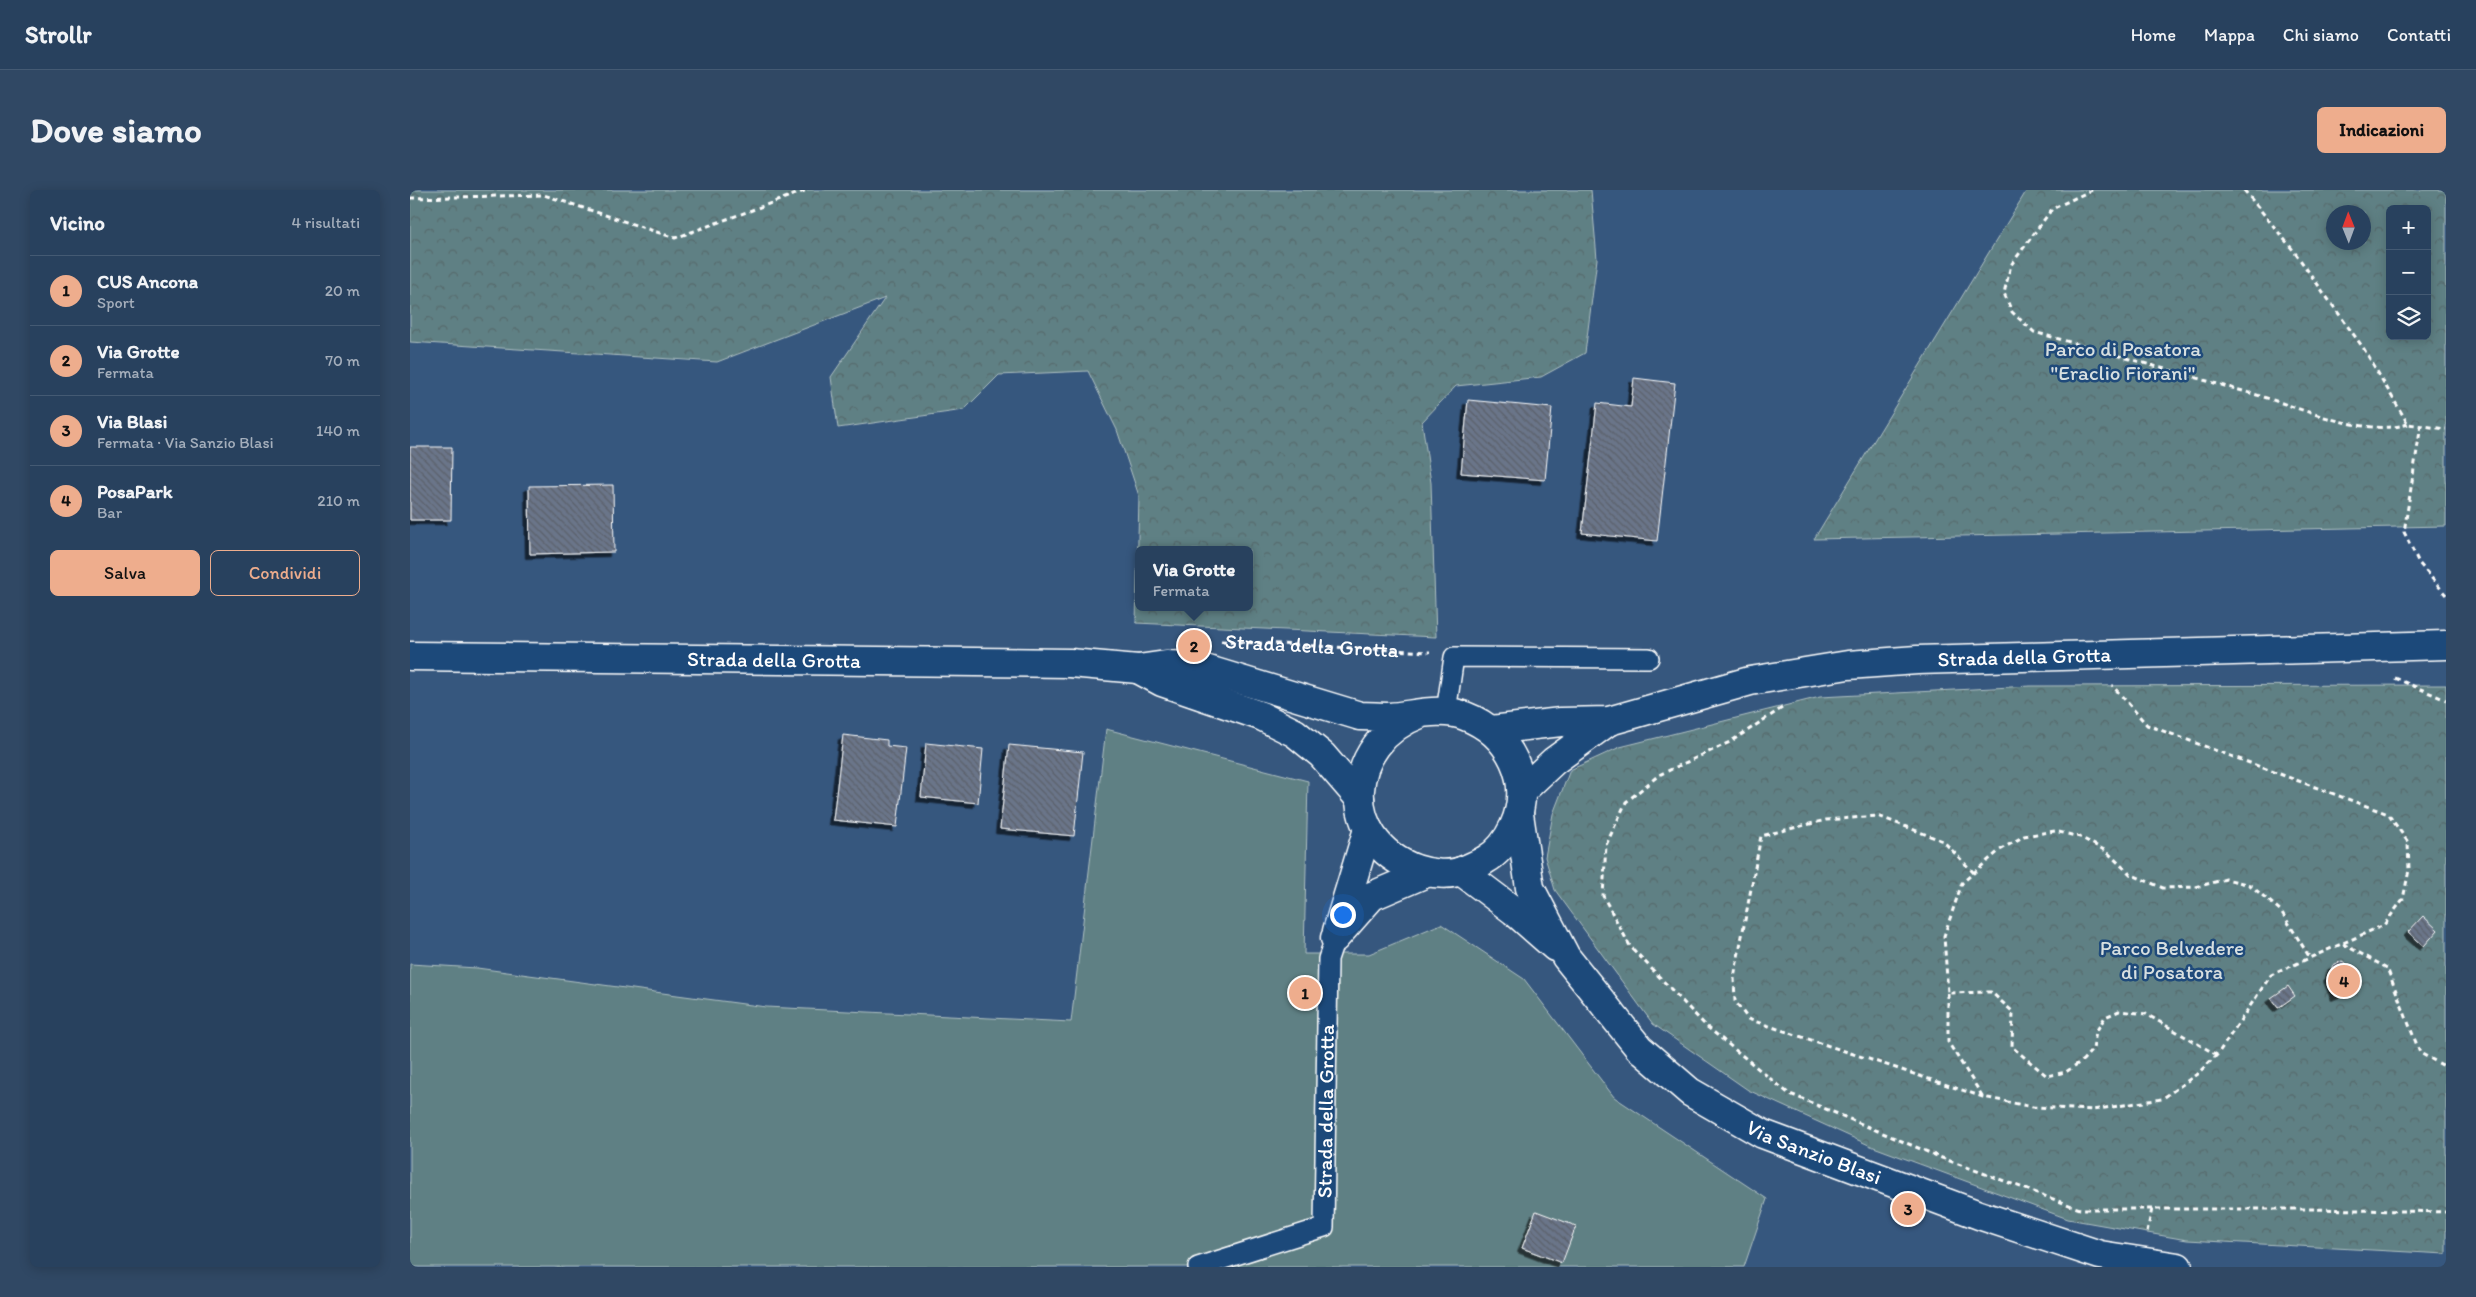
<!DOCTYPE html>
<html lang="it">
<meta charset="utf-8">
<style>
:root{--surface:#28415e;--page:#304864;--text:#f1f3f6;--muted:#a5afbc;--line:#445a73;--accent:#eead8d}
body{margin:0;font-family:Itim,sans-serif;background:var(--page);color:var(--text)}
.controls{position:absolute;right:15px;top:15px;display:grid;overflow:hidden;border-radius:8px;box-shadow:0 2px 12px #0003}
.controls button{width:45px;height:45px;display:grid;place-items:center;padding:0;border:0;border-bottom:1px solid var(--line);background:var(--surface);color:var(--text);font:25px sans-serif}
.compass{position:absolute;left:1916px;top:15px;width:45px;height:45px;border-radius:50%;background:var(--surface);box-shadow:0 2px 12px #0003;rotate:359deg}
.you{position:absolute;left:932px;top:724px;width:18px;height:18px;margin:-12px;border:4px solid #fff;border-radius:50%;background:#1a73e8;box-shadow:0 0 0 8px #1a73e833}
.badge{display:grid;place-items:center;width:32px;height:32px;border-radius:50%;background:var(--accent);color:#111;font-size:16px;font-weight:700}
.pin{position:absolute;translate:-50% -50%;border:2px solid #fff;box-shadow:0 1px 5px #0006}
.popup{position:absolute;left:725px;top:356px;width:118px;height:65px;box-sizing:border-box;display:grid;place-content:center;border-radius:8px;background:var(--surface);filter:drop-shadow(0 1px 4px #0005);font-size:16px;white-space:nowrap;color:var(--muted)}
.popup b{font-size:19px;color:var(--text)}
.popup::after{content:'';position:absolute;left:50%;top:100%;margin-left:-10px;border:10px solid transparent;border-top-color:var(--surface)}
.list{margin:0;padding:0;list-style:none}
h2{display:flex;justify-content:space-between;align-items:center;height:65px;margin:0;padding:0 20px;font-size:21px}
h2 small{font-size:16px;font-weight:400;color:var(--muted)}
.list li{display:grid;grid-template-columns:32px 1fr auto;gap:15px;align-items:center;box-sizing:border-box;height:70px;padding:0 20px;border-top:1px solid var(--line)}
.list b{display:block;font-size:19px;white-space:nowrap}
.list p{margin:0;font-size:16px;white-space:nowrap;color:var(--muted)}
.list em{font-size:16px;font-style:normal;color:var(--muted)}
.actions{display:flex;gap:10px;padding:15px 20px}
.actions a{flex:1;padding:11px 0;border:1px solid var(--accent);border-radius:8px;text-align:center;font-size:18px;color:var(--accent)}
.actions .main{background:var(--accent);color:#111}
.icon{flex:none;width:28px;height:28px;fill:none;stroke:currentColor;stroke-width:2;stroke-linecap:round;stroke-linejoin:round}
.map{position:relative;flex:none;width:2036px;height:1077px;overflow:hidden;border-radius:8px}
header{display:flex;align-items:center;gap:30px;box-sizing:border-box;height:70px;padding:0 25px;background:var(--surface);border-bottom:1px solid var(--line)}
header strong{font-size:24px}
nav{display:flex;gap:28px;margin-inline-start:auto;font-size:18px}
.intro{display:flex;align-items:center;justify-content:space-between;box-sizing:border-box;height:120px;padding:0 30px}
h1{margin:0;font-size:35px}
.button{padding:12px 22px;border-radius:8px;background:var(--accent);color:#111;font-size:18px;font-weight:700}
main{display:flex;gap:30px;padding:0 30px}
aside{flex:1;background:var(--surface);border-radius:8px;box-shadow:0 2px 12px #0003}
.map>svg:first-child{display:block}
.forest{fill:url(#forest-crowns);stroke:#afc0c2;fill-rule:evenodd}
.garden{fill:#5f8084;stroke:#afc0c2}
.building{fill:url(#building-back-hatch);stroke:#fff;filter:url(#shadow)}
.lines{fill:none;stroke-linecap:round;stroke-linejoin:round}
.lane-casing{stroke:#fff;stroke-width:22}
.street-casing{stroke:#fff;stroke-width:31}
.secondary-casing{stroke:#fff;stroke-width:31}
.path{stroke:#fff;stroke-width:3;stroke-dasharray:5 4;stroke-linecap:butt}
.lane{stroke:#1f4a7a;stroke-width:19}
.street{stroke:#1f4a7a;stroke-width:28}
.secondary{stroke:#1f4a7a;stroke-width:28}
.labels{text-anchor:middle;stroke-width:5;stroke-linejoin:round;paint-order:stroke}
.park-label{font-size:21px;fill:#d7dfe0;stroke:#1f4a7a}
.street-label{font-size:21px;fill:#fff;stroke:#1f4a7a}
</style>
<header>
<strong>Strollr</strong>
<nav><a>Home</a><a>Mappa</a><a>Chi siamo</a><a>Contatti</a></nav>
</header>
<div class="intro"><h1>Dove siamo</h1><a class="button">Indicazioni</a></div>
<main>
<aside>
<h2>Vicino<small>4 risultati</small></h2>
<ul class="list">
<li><span class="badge">1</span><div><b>CUS Ancona</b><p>Sport</p></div><em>20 m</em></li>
<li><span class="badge">2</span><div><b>Via Grotte</b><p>Fermata</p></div><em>70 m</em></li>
<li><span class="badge">3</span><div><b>Via Blasi</b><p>Fermata · Via Sanzio Blasi</p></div><em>140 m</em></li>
<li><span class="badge">4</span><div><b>PosaPark</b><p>Bar</p></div><em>210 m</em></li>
</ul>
<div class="actions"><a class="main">Salva</a><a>Condividi</a></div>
</aside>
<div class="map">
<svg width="2036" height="1077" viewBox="0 0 2036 1077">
<defs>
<pattern id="forest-crowns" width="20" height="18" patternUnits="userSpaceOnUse" patternTransform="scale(1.25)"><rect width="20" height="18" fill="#5f8084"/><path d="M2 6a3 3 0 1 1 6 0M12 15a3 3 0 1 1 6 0" fill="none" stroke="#56696b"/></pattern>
<pattern id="building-back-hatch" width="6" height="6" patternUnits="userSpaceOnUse" patternTransform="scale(1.25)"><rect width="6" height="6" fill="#6a7589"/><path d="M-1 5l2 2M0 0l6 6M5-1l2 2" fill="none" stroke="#5b606a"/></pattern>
<filter id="shadow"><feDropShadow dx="-4.5" dy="4.5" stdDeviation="0" flood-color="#0009"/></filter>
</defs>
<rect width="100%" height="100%" fill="#36577e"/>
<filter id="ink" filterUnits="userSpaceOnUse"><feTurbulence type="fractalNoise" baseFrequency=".02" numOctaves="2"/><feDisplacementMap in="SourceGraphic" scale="10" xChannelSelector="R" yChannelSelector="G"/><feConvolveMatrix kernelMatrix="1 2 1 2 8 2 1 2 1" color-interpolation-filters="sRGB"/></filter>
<g filter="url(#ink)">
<!-- forest -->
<path class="forest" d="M 0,0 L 1181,0 L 1187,69 L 1175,163 L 1131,187 L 1046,196 L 1012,232 L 1021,293 L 1026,447 L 726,433 L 729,306 L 707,240 L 678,181 L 589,185 L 554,220 L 428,238 L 421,187 L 475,108 L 307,172 L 0,152 ZM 729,360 L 839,360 L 839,417 L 729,417 Z
M 1617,0 L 2036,0 L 2036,336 L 1404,349 ZM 1980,19 L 2017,19 L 2017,146 L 1980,146 ZM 1954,22 L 1954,52 L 1924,52 L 1924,22 Z
M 2036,495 L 2036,1064 L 1777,1050 L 1658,1029 L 1461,956 L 1338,900 L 1243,834 L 1145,700 L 1135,667 L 1143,624 L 1160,580 L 1210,557 L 1410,507 L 1620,496 Z"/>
<!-- garden -->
<path class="garden" d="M 696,539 L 898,591 L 894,764 L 959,764 L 1031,734 L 1114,789 L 1204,907 L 1357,1009 L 1334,1077 L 0,1077 L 0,774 L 67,778 L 356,817 L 661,832 Z"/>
<!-- building -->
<path class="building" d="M 1224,188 L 1265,193 L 1247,351 L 1172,343 L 1187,213 L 1221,217 Z
M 1058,210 L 1142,218 L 1135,290 L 1051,283 Z
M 0,257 L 42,257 L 41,330 L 0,330 Z
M 203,295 L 204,362 L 120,364 L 119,296 Z
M 433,545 L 477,550 L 477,556 L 496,558 L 487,637 L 423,630 Z
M 516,553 L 573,559 L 568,613 L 511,607 Z
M 599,555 L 673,562 L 664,646 L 590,639 Z
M 2013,726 L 2028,740 L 2014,756 L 1998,742 Z
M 1932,771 L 1943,778 L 1950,796 L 1926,806 L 1918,787 L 1923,775 Z
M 1878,796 L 1885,806 L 1868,818 L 1861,808 Z
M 1126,1021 L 1166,1036 L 1152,1073 L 1112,1058 Z"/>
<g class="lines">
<defs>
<g id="lane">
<path d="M 1036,522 L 1044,467 L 1239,468"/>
<path id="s2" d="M 788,1077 L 914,1037 L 918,769 L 925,748"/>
</g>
<path id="street" d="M 927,741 L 958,639
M 925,748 L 962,706 L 1016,683"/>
<g id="secondary">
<path id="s3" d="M 0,466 L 660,473 L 728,479 L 756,475 L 785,476 L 950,526 C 960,526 970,527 980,527 C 1004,525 1032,517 1055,526 C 1100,543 1124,591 1104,636 C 1098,649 1088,663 1075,670 C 1069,674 1061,677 1054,680 C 1040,686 1021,684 1006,679 C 927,650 934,552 1010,524"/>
<path d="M 728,479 L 752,492 L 851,526 L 885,543 L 912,565 L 950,609"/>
<path id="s4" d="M 1081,540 L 1151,532 L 1199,531 L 1340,491 L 1438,475 L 1507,470 L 2036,455"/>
<path d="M 1112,601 L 1144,571 L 1199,531"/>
<path id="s5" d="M 1109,624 L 1120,698 L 1156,767 L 1229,858 L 1280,902 L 1353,944 L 1569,1025 L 1690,1065 L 1768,1077"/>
<path d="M 1051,681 L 1104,721 L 1145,757"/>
</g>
</defs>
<!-- lane casing -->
<use href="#lane" class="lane-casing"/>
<!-- street casing -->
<use href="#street" class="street-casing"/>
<!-- secondary casing -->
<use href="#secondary" class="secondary-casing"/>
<!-- path -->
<g class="path">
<path d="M 1682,0 L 1642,19 L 1601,75 L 1594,103 L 1602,122 L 1624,142 C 1696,162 1768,183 1840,203 C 1885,215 1952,248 1998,234"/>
<path d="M 1834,0 L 1883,60 L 1954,159 L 1998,234 L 2036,239"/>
<path d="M 0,8 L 134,5 L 265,48 L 397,0"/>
<path d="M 2011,235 L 1994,342 L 2009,373 L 2036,405"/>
<path id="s1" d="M 811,451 L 1020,462"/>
<path d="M 1985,488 L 2036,510"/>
<path d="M 1372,518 L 1320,552 L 1249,585 L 1216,612 L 1196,655 L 1193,706 L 1220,756 L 1296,836 L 1378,903 L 1532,968 L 1670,1019 L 1902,1019 L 2036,1022"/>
<path d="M 1564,683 L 1533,651 L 1468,626 L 1416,630 L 1351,646 L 1324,788 L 1325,811 L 1338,829 L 1573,907 L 1623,917 L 1683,920 L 1752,909 L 1787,884 L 1807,865 L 1861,785 L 1974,735 L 1993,709 L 1999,680 L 1998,652 L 1978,624 L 1737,535 L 1702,495"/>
<path d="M 1933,754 L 1977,778 L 2010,863 L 2036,877"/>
<path d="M 1538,803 L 1538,852 L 1573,907"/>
<path d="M 1807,865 L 1736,824 L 1709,821 L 1695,827 L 1686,842 L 1683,859 L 1673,870 L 1656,882 L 1637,886 L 1602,857 L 1603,822 L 1581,802 L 1538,803 L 1534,746 L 1552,693 L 1590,660 L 1614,646 L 1645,641 L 1670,647 L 1696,661 L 1720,684 L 1753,698 L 1786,697 L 1816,689 L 1840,695 L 1871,721 L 1900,768"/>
<path d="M 1737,1042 L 1742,1019"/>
</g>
<!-- lane -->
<use href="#lane" class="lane"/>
<!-- street -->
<use href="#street" class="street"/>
<!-- secondary -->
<use href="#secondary" class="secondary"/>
</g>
</g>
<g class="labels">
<!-- park labels -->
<g class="park-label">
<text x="1713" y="166">Parco di Posatora<tspan x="1713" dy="24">"Eraclio Fiorani"</tspan></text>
<text x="1762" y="765">Parco Belvedere<tspan x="1762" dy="24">di Posatora</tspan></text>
</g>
<!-- street labels -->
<g class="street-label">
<text dy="7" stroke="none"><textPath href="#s1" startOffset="91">Strada della Grotta</textPath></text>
<text dy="7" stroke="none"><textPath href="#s4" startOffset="541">Strada della Grotta</textPath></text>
<text dy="7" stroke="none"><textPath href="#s3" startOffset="364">Strada della Grotta</textPath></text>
<text dy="7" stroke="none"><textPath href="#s2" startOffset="248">Strada della Grotta</textPath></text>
<text dy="7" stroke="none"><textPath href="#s5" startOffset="475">Via Sanzio Blasi</textPath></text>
</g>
</g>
</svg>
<div class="controls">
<button>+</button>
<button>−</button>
<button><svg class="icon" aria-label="layers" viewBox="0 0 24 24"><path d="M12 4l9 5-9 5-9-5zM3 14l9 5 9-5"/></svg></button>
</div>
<svg class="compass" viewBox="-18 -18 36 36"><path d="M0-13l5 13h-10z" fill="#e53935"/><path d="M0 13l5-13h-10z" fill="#a5afbc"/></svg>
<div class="you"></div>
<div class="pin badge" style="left:895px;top:803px">1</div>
<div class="pin badge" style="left:784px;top:456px">2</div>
<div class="popup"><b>Via Grotte</b>Fermata</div>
<div class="pin badge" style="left:1498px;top:1019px">3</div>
<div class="pin badge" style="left:1934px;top:791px">4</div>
</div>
</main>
